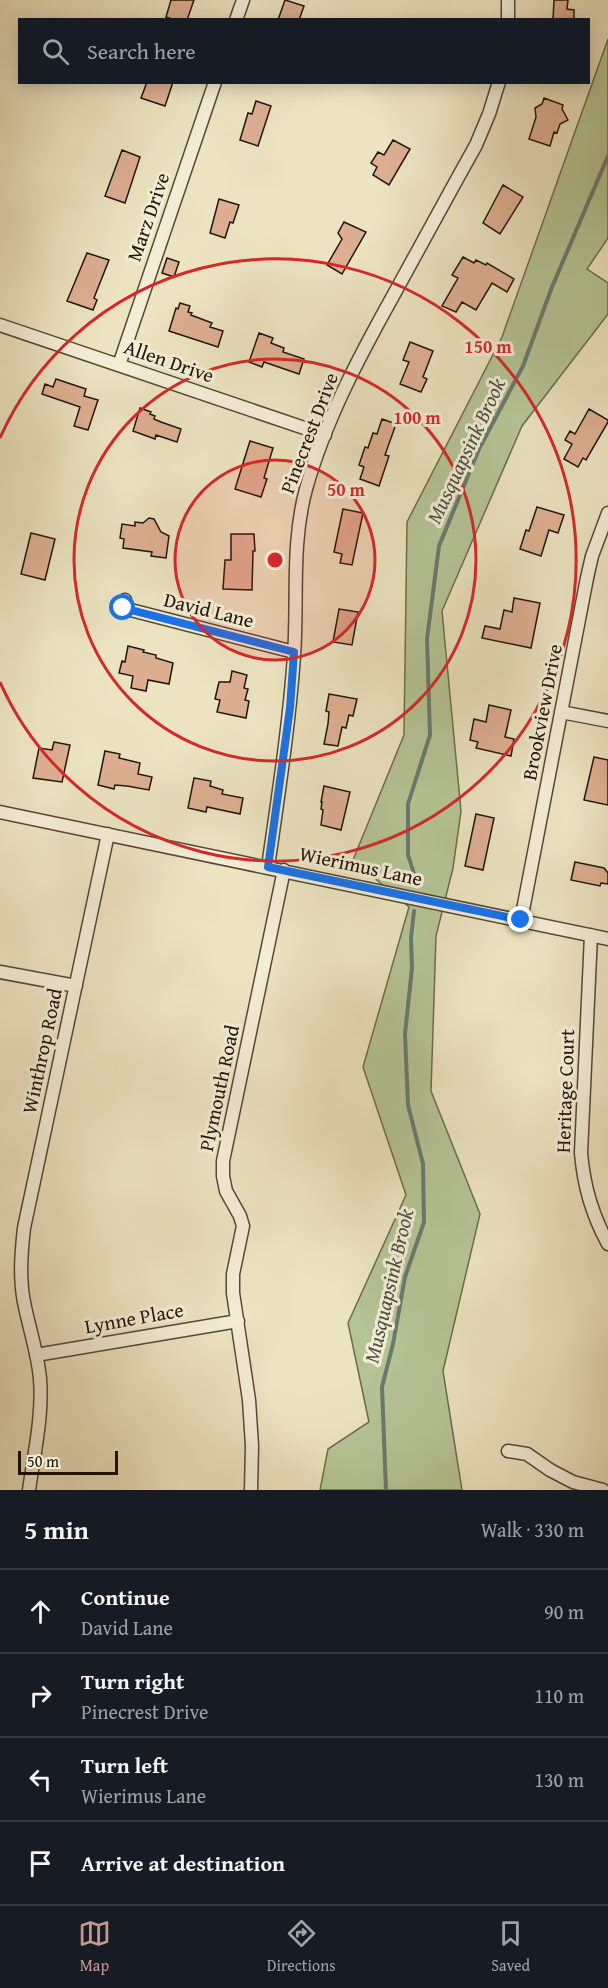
<!DOCTYPE html>
<meta charset="utf-8">
<style>
:root{--surface:#171b24;--page:#242831;--text:#f1f3f6;--muted:#9ea1a6;--line:#363941;--accent:#c59692}
body{margin:0;font-family:"Gentium Book Plus",serif;background:var(--page);color:var(--text)}
.scale{position:absolute;left:18px;bottom:15px;width:100px;box-sizing:border-box;padding-left:6px;border:3px solid #221508;border-top:0;font-size:16px;line-height:21px;white-space:nowrap;color:#221508;-webkit-text-stroke:4px #f3edd6;paint-order:stroke}
.stop{position:absolute;width:18px;height:18px;margin:-14px;border:4px solid #1a73e8;border-radius:50%;background:#fff}
.stop.end{background:#1a73e8;border-color:#fff;box-shadow:0 2px 6px #0008}
.list{margin:0;padding:0;list-style:none}
h2{display:flex;justify-content:space-between;align-items:center;height:78px;margin:0;padding:0 24px;font-size:26px}
h2 small{font-size:20px;font-weight:400;color:var(--muted)}
.list li{display:grid;grid-template-columns:39px 1fr auto;gap:18px;align-items:center;box-sizing:border-box;height:84px;padding:0 24px;border-top:2px solid var(--line)}
.list b{display:block;font-size:22px;white-space:nowrap}
.list p{margin:0;font-size:20px;white-space:nowrap;color:var(--muted)}
.list em{font-size:20px;font-style:normal;color:var(--muted)}
.icon{flex:none;width:33px;height:33px;fill:none;stroke:currentColor;stroke-width:2;stroke-linecap:round;stroke-linejoin:round}
.map{position:relative;flex:none;width:608px;height:1490px;overflow:hidden}
.search{position:absolute;background:var(--surface);box-shadow:0 3px 15px #0003;left:18px;right:18px;top:18px;height:66px;display:flex;align-items:center;gap:15px;box-sizing:border-box;padding:0 21px;border-radius:0px;color:var(--muted);font-size:22px}
.sheet{height:414px;background:var(--surface)}
nav{display:flex;justify-content:space-around;align-items:center;box-sizing:border-box;height:84px;border-top:2px solid var(--line);background:var(--surface);font-size:16px;color:var(--muted)}
nav a{display:grid;justify-items:center;gap:3px}
nav .on{color:var(--accent)}
.map>svg:first-child{display:block}
.green{fill:#b5c495;stroke:#6c6c4e;stroke-width:1.5}
.lines{fill:none;stroke-linecap:round;stroke-linejoin:round}
.stream{stroke:#697a6f;stroke-width:4}
.building{fill:#ddaf91;stroke:#221508;stroke-width:1.5}
.street-casing{stroke:#544836;stroke-width:15}
.street{stroke:#f3edd6;stroke-width:12}
.route{stroke:#1a73e8;stroke-width:8}
.ring{fill:none;stroke:#d62828;stroke-width:3}
.labels{text-anchor:middle;stroke-width:6;stroke-linejoin:round;paint-order:stroke}
.street-label{font-size:20px;fill:#221508;stroke:#f3edd6}
.water-label{font-size:21px;font-style:italic;fill:#4c5044;stroke:#f3edd6}
.centre{fill:#d62828;stroke:#f3edd6;stroke-width:3}
.ring-label{font-size:18px;text-anchor:middle;font-weight:bold;fill:#d62828;stroke:#f3edd6;stroke-width:6;stroke-linejoin:round;paint-order:stroke}
</style>
<div class="map">
<svg width="608" height="1490" viewBox="0 0 608 1490">
<rect width="100%" height="100%" fill="#ece3c0"/>
<filter id="stains"><feTurbulence type="fractalNoise" baseFrequency=".00333" numOctaves="4"/><feColorMatrix values="0 0 0 0 .2 0 0 0 0 .09 0 0 0 0 .02 0 0 0 .5 -.17"/></filter>
<radialGradient id="worn" r=".72"><stop offset=".6" stop-color="#630" stop-opacity="0"/><stop offset="1" stop-color="#630" stop-opacity=".3"/></radialGradient>
<!-- green -->
<path class="green" d="M 608,39 L 608,238 L 587,269 L 608,283 L 608,314 L 522,426 L 442,611 L 461,811 L 453,868 L 436,936 L 431,1091 L 480,1214 L 443,1371 L 462,1490 L 320,1490 L 328,1449 L 369,1422 L 348,1323 L 406,1195 L 363,1067 L 409,907 L 353,860 L 404,735 L 407,522 L 502,337 Z"/>
<g class="lines">
<!-- stream -->
<path class="stream" d="M 416,880 L 408,855 L 408,804 L 430,735 L 427,639 L 439,546 L 479,449 L 523,366 L 552,287 L 608,156
M 386,1490 L 382,1387 L 393,1344 L 405,1277 L 424,1222 L 423,1164 L 408,1105 L 405,1034 L 412,968 L 411,938 L 414,911"/>
</g>
<!-- building -->
<path class="building" d="M 171,0 L 194,0 L 187,20 L 175,20 L 166,17 Z
M 285,0 L 304,6 L 299,20 L 278,20 Z
M 554,0 L 568,0 L 567,9 L 574,10 L 574,20 L 553,20 Z
M 147,82 L 173,82 L 165,106 L 141,98 Z
M 544,98 L 563,105 L 562,109 L 568,120 L 560,124 L 557,133 L 554,132 L 550,146 L 529,139 L 536,117 L 535,108 L 542,104 Z
M 256,101 L 271,106 L 258,146 L 240,140 L 248,113 L 252,114 Z
M 393,140 L 410,149 L 389,185 L 373,175 L 377,167 L 371,163 L 378,152 L 384,155 Z
M 122,150 L 140,157 L 125,203 L 105,196 Z
M 503,185 L 523,197 L 500,234 L 483,223 Z
M 219,199 L 239,205 L 233,223 L 230,222 L 225,238 L 210,233 Z
M 344,222 L 366,232 L 342,274 L 327,265 L 342,239 L 338,233 Z
M 87,253 L 109,260 L 94,298 L 97,300 L 93,310 L 67,301 Z
M 463,257 L 474,263 L 476,260 L 486,265 L 487,263 L 514,279 L 507,292 L 492,283 L 476,310 L 462,302 L 456,312 L 442,306 L 458,278 L 452,275 Z
M 167,258 L 179,262 L 174,277 L 162,273 Z
M 180,303 L 190,306 L 188,312 L 192,313 L 191,315 L 212,323 L 210,327 L 223,331 L 218,347 L 169,331 L 176,308 L 178,309 Z
M 259,333 L 273,338 L 271,343 L 284,348 L 283,352 L 304,359 L 299,374 L 264,362 L 262,367 L 249,362 Z
M 410,342 L 433,351 L 423,377 L 427,379 L 421,392 L 400,384 L 409,362 L 403,360 Z
M 56,379 L 86,389 L 84,396 L 98,400 L 88,430 L 74,426 L 80,407 L 42,394 L 45,384 L 53,387 Z
M 140,408 L 151,412 L 150,414 L 155,416 L 154,419 L 161,422 L 181,429 L 177,442 L 156,435 L 155,439 L 133,431 Z
M 589,409 L 608,420 L 608,422 L 586,460 L 583,458 L 578,467 L 564,459 L 572,444 L 565,440 L 570,431 L 575,434 Z
M 382,419 L 396,424 L 385,455 L 389,456 L 379,486 L 360,479 L 364,467 L 359,465 L 365,447 L 368,448 L 373,433 L 377,434 Z
M 250,441 L 273,448 L 264,478 L 267,479 L 261,497 L 235,489 Z
M 537,507 L 564,515 L 558,533 L 549,530 L 541,556 L 520,549 L 526,530 L 529,531 Z
M 343,509 L 363,513 L 352,565 L 340,563 L 342,554 L 334,552 Z
M 149,518 L 154,519 L 161,532 L 169,536 L 166,558 L 151,556 L 152,552 L 123,548 L 124,539 L 120,538 L 122,524 L 135,526 L 135,522 L 143,523 Z
M 31,533 L 55,539 L 45,580 L 21,574 Z
M 231,534 L 254,534 L 255,551 L 253,551 L 252,590 L 223,589 L 225,560 L 231,560 Z
M 514,598 L 540,603 L 531,648 L 482,638 L 485,626 L 500,629 L 504,610 L 512,612 Z
M 339,609 L 358,612 L 352,645 L 333,642 Z
M 128,646 L 144,650 L 143,652 L 156,655 L 156,658 L 173,663 L 169,684 L 148,680 L 146,691 L 131,688 L 133,676 L 119,673 L 122,661 L 125,662 Z
M 232,671 L 247,675 L 244,688 L 248,689 L 245,700 L 249,701 L 246,718 L 217,712 L 220,700 L 215,699 L 219,682 L 230,682 Z
M 329,694 L 357,699 L 353,716 L 349,715 L 346,728 L 342,727 L 338,746 L 324,744 L 328,724 L 329,712 L 326,711 Z
M 489,705 L 511,710 L 505,737 L 514,739 L 511,756 L 476,748 L 478,742 L 470,740 L 474,719 L 486,722 Z
M 54,742 L 70,745 L 62,782 L 33,778 L 39,748 L 52,750 Z
M 105,751 L 120,754 L 119,758 L 140,763 L 138,774 L 152,777 L 149,790 L 127,786 L 115,785 L 114,789 L 98,785 Z
M 594,757 L 608,760 L 608,805 L 584,800 Z
M 194,778 L 211,781 L 210,786 L 223,790 L 222,794 L 243,798 L 240,814 L 207,807 L 206,812 L 188,808 Z
M 324,786 L 350,792 L 341,830 L 321,825 L 323,810 L 321,809 L 322,802 L 321,802 Z
M 476,814 L 494,818 L 483,870 L 465,866 Z
M 575,862 L 604,868 L 608,873 L 608,884 L 601,883 L 600,886 L 571,880 Z"/>
<g class="lines">
<defs>
<path id="street" d="M 236,20 L 243,0
M 508,20 L 508,0
M 0,325 L 325,435
M 119,365 L 215,82
M 125,600 L 123,608 L 294,652
M 561,712 L 608,721
M 0,812 L 608,939
M 268,867 C 278,797 289,727 294,656 C 298,600 291,544 306,489 C 325,421 359,357 393,296 C 421,245 448,195 476,145 L 489,114 L 499,82
M 521,920 L 587,578 L 592,556 L 608,513
M 591,935 L 581,1153 C 584,1187 592,1214 608,1244
M 0,972 L 76,986
M 36,1355 L 238,1321
M 508,1451 L 527,1454 L 550,1470 L 573,1482 L 603,1490
M 29,1490 C 34,1454 43,1416 40,1379 C 38,1355 30,1331 25,1307 C 19,1281 21,1255 24,1228 L 108,834
M 251,1490 L 252,1446 L 249,1400 L 233,1293 L 233,1274 L 243,1226 L 240,1216 L 226,1191 L 223,1176 L 223,1161 L 284,870"/>
</defs>
<!-- street casing -->
<use href="#street" class="street-casing"/>
<!-- street -->
<use href="#street" class="street"/>
</g>
<g class="lines">
<!-- route -->
<path class="route" d="M 123,608 L 294,652 L 290,708 L 268,867 L 521,920"/>
</g>
<!-- distance rings -->
<circle cx="275" cy="560" r="100" fill="#d62828" fill-opacity=".12"/>
<g class="ring">
<circle cx="275" cy="560" r="100"/>
<circle cx="275" cy="560" r="201"/>
<path d="M0 438A301 301 0 1 1 0 682"/>
</g>
<g class="labels">
<!-- street labels -->
<g class="street-label">
<text transform="translate(148 217) rotate(-71)" y="7">Marz Drive</text>
<text transform="translate(169 361) rotate(19)" y="7">Allen Drive</text>
<text transform="translate(309 433) rotate(-69)" y="7">Pinecrest Drive</text>
<text transform="translate(209 610) rotate(14)" y="7">David Lane</text>
<text transform="translate(542 712) rotate(-79)" y="7">Brookview Drive</text>
<text transform="translate(361 866) rotate(12)" y="7">Wierimus Lane</text>
<text transform="translate(42 1051) rotate(-78)" y="7">Winthrop Road</text>
<text transform="translate(219 1088) rotate(-78)" y="7">Plymouth Road</text>
<text transform="translate(565 1091) rotate(-88)" y="7">Heritage Court</text>
<text transform="translate(134 1318) rotate(-10)" y="7">Lynne Place</text>
</g>
<!-- water labels -->
<g class="water-label">
<text transform="translate(466 451) rotate(-65)" y="7">Musquapsink Brook</text>
<text transform="translate(389 1286) rotate(-77)" y="7">Musquapsink Brook</text>
</g>
</g>
<circle cx="275" cy="560" r="9" class="centre"/>
<g class="ring-label">
<text x="488" y="353">150 m</text>
<text x="417" y="424">100 m</text>
<text x="346" y="496">50 m</text>
</g>
<rect width="100%" height="100%" filter="url(#stains)"/>
<rect width="100%" height="100%" fill="url(#worn)"/>
</svg>
<div class="scale">50 m</div>
<div class="stop" style="left:123px;top:608px"></div>
<div class="stop end" style="left:521px;top:920px"></div>
<div class="search"><svg class="icon" aria-label="search" viewBox="0 0 24 24"><circle cx="10" cy="10" r="6"/><path d="M15 15l6 6"/></svg>Search here</div>
</div>
<section class="sheet">
<h2>5 min<small>Walk · 330 m</small></h2>
<ul class="list">
<li><svg class="icon" aria-label="ahead" viewBox="0 0 24 24"><path d="M12 20V5M6 11l6-6 6 6"/></svg><div><b>Continue</b><p>David Lane</p></div><em>90 m</em></li>
<li><svg class="icon" aria-label="right" viewBox="0 0 24 24"><path d="M7 20v-9h11M14 6l5 5-5 5"/></svg><div><b>Turn right</b><p>Pinecrest Drive</p></div><em>110 m</em></li>
<li><svg class="icon" aria-label="left" viewBox="0 0 24 24"><path d="M17 20v-9H6M10 6l-5 5 5 5"/></svg><div><b>Turn left</b><p>Wierimus Lane</p></div><em>130 m</em></li>
<li><svg class="icon" aria-label="arrive" viewBox="0 0 24 24"><path d="M6 21V4h12l-3 4 3 4H6"/></svg><div><b>Arrive at destination</b></div></li>
</ul>
</section>
<nav>
<a class="on"><svg class="icon" aria-label="map" viewBox="0 0 24 24"><path d="M3 6l6-2 6 2 6-2v14l-6 2-6-2-6 2zM9 4v14M15 6v14"/></svg>Map</a>
<a><svg class="icon" aria-label="directions" viewBox="0 0 24 24"><path d="M12 3l9 9-9 9-9-9zM9 14v-3h6M13 9l2 2-2 2"/></svg>Directions</a>
<a><svg class="icon" aria-label="saved" viewBox="0 0 24 24"><path d="M7 4h10v16l-5-4-5 4z"/></svg>Saved</a>
</nav>
